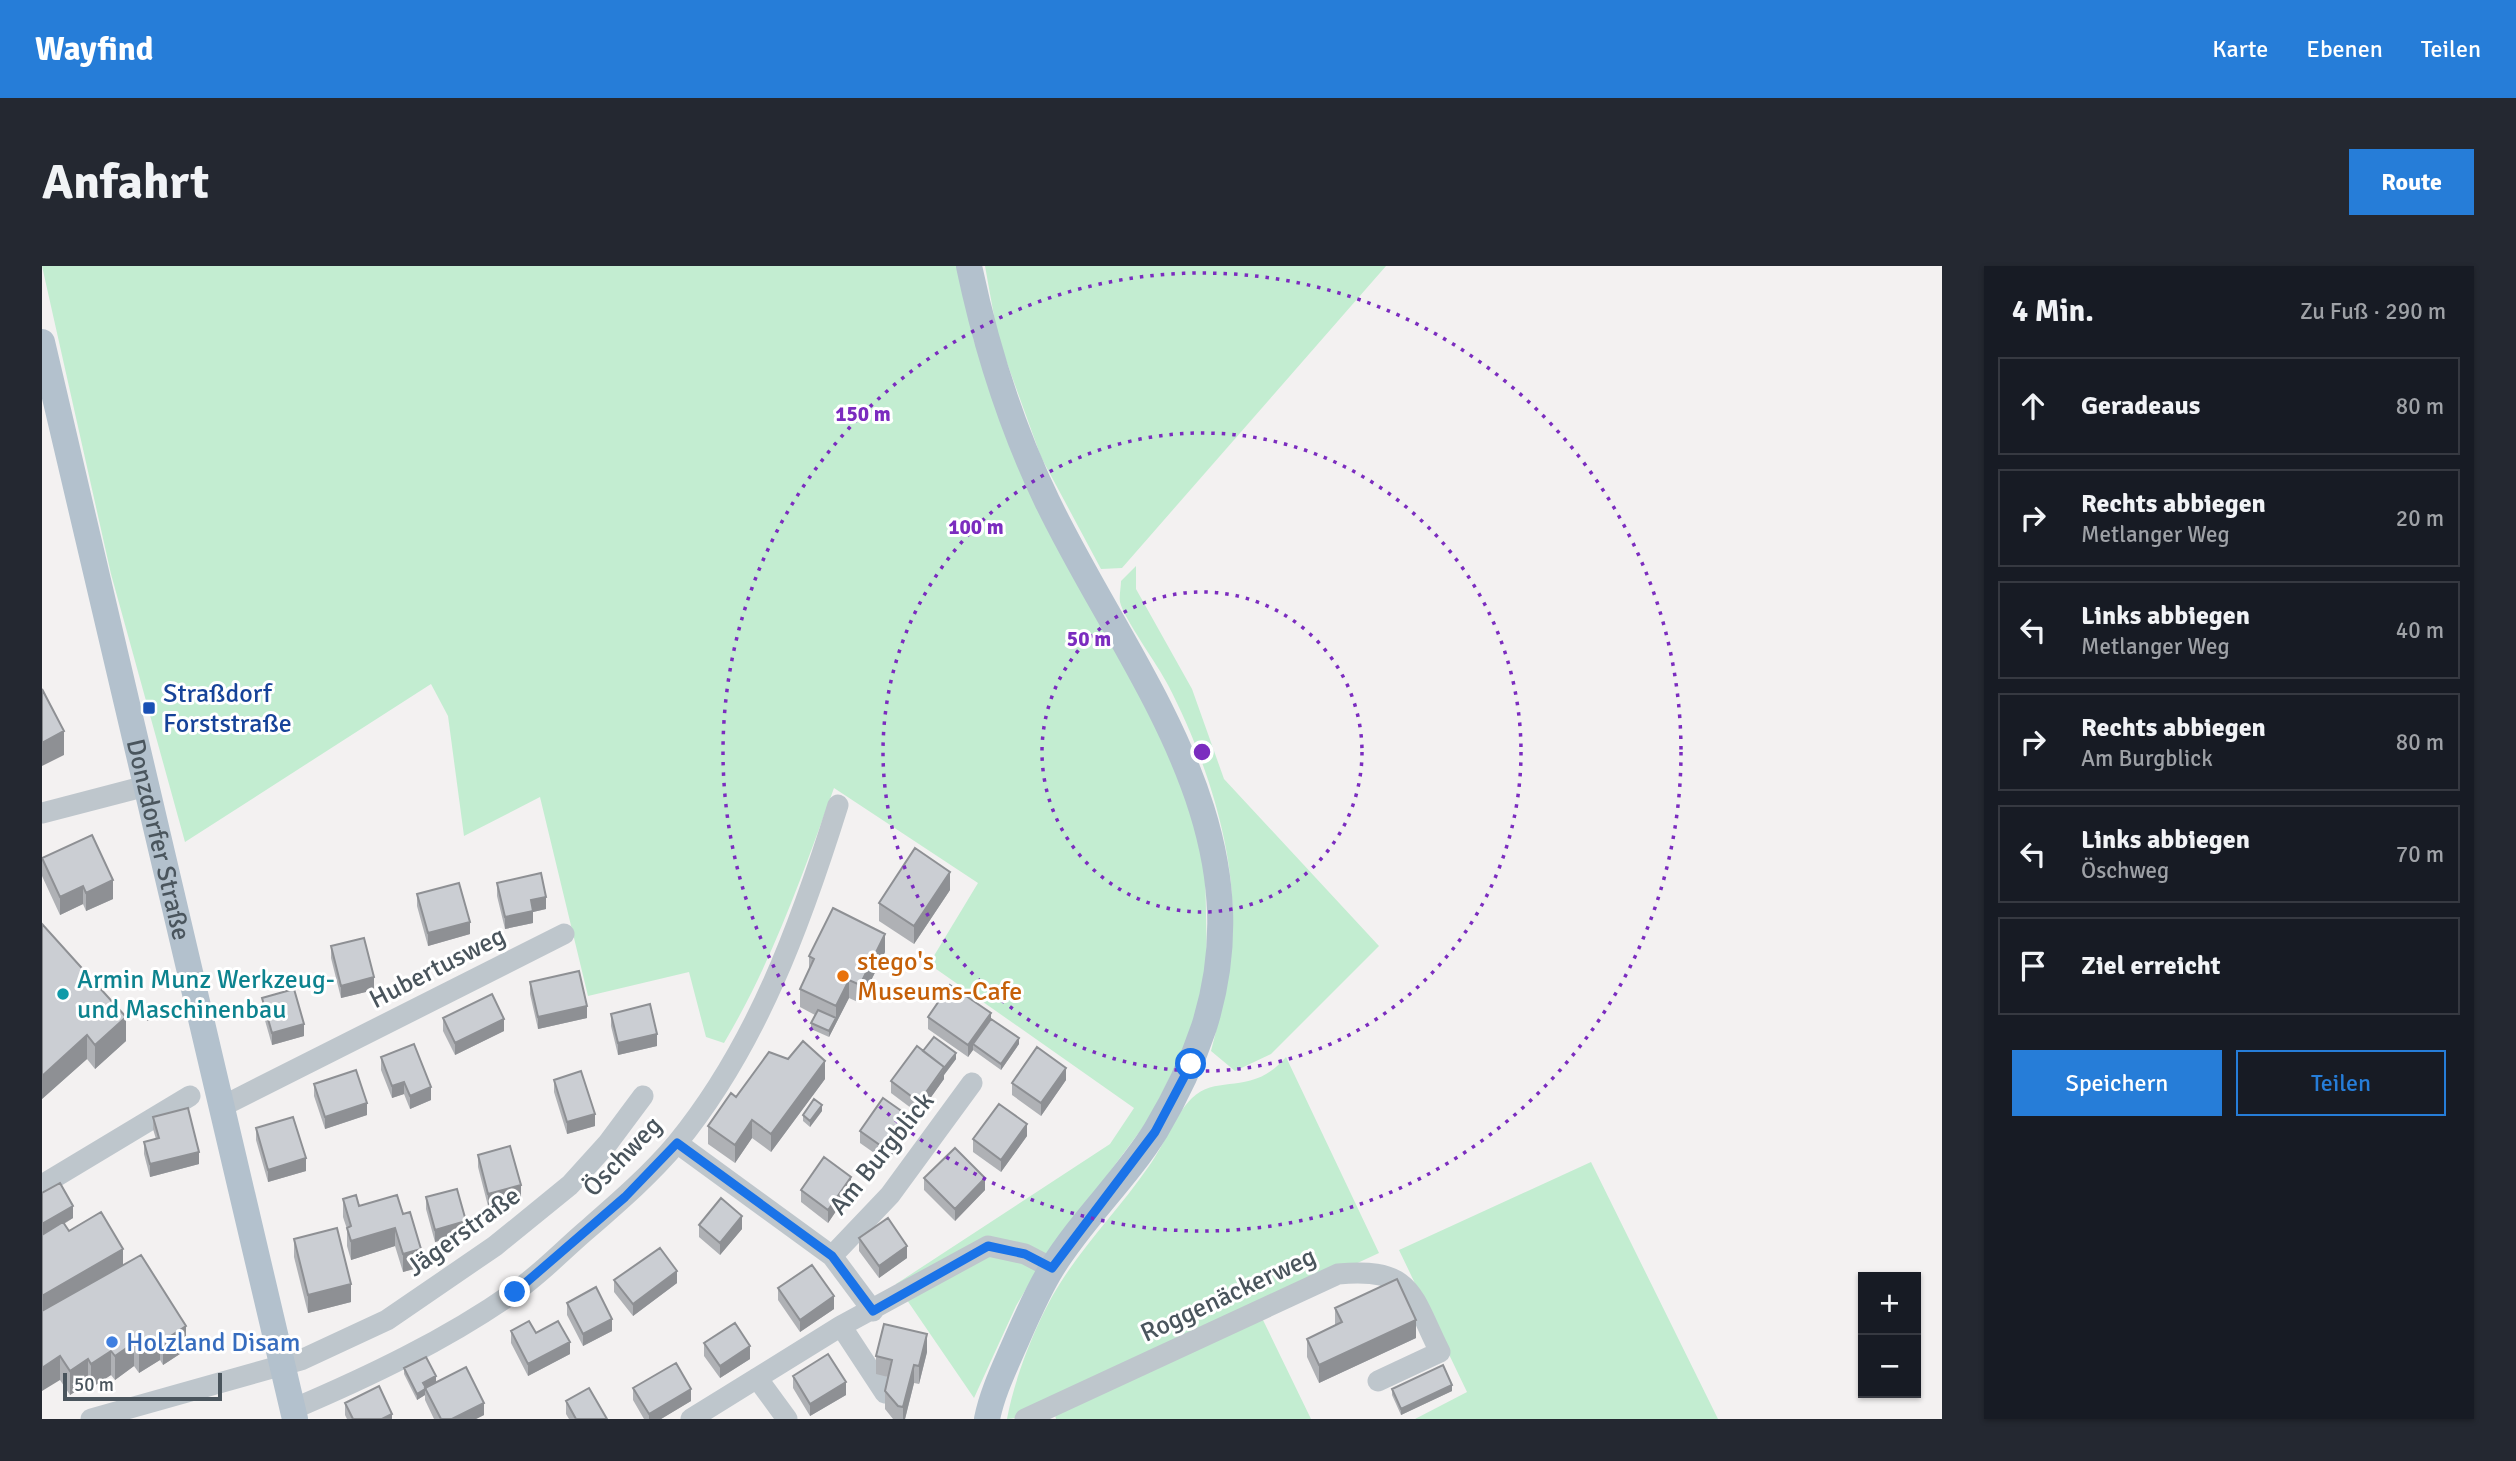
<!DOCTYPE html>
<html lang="de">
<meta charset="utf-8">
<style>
:root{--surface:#171b24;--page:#242831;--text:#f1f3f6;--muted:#9ea1a6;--line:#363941;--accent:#267dd8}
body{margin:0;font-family:Signika,sans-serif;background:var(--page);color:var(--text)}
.controls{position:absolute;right:21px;bottom:21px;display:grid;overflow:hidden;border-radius:0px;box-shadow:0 2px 5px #0004}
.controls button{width:63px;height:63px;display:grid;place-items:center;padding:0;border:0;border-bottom:2px solid var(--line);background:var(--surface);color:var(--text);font:35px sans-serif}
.scale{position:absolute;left:21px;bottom:18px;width:159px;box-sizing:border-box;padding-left:7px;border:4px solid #4a555d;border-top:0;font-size:19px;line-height:24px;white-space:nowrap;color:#4a555d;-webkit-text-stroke:5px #fff;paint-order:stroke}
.stop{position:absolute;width:21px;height:21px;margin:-16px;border:5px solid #1a73e8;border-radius:50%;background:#fff}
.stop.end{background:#1a73e8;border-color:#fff;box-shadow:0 2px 7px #0008}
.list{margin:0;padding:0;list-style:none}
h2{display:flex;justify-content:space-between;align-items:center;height:91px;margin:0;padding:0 28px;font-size:30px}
h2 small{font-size:23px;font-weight:400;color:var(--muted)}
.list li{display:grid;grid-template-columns:46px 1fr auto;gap:21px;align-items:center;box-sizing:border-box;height:98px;margin:0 14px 14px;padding:0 14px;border:2px solid var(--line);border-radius:0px}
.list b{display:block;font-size:26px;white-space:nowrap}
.list p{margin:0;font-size:23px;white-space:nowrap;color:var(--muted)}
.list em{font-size:23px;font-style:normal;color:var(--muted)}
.actions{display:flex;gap:14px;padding:21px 28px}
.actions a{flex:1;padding:16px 0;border:2px solid var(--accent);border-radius:0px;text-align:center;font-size:24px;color:var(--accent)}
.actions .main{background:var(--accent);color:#fff}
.icon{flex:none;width:38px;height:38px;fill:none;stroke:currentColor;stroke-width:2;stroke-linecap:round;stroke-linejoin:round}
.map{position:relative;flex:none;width:1900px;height:1153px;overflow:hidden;border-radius:0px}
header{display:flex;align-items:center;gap:42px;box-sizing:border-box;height:98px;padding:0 35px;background:var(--accent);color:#fff}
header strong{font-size:33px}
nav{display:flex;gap:38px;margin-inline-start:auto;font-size:24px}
.intro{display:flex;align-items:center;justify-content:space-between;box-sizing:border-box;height:168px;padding:0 42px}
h1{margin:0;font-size:49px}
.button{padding:18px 32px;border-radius:0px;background:var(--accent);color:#fff;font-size:24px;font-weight:700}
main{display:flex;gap:42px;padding:0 42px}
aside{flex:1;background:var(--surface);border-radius:0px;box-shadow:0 2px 5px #0004}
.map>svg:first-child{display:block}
.green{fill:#c3edd1}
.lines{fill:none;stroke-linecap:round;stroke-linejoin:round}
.minor{stroke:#bec6cc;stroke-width:21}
.major{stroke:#b3c1cd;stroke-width:26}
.wall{fill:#afb1b5}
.shaded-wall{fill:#8e9094}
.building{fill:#cbced3;stroke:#8e9094;stroke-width:2}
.route{stroke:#1a73e8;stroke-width:9}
.ring{fill:none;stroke:#7b2cbf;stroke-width:3.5;stroke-dasharray:3.5 7}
.transit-dot{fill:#1a4fb4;stroke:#fff;stroke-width:2.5}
.food-dot{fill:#e8710a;stroke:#fff;stroke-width:2.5}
.culture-dot{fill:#0f9aa8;stroke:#fff;stroke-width:2.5}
.shop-dot{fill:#3f7fe0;stroke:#fff;stroke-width:2.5}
.labels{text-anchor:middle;stroke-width:6;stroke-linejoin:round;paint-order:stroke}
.transit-label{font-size:26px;fill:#164399;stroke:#fff;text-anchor:start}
.street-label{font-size:26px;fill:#4a555d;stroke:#fff}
.food-label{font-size:26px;fill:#c56008;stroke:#fff;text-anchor:start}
.culture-label{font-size:26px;fill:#0d838f;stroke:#fff;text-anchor:start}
.shop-label{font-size:26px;fill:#366cbe;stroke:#fff;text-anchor:start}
.centre{fill:#7b2cbf;stroke:#fff;stroke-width:3.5}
.ring-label{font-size:21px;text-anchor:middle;font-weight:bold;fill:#7b2cbf;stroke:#fff;stroke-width:6;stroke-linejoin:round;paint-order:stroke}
</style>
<header>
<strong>Wayfind</strong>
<nav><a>Karte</a><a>Ebenen</a><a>Teilen</a></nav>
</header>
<div class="intro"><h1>Anfahrt</h1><a class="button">Route</a></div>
<main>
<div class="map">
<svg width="1900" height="1153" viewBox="0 0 1900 1153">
<rect width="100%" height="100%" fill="#f3f1f1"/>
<!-- green -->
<path class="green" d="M 0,0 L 915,0 L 932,75 L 1131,486 L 1163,596 L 1165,699 L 1156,744 L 1138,791 L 1107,853 L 997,1001 L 974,1040 L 932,1132 L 854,1018 L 1068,878 L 1092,842 L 887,698 L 936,617 L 792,522 C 760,610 730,696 682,777 L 664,771 L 647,706 L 546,730 L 498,531 L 422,570 L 406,450 L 389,418 L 143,576 L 69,308 Z
M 943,0 L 1344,0 L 1080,302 L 1059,303 L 999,191 L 956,72 Z
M 1094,300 L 1094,323 L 1150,423 L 1182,513 L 1337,680 L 1229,788 L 1193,805 L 1169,785 C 1179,747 1187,709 1190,670 C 1196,588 1163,490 1126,419 C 1116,399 1082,353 1078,336 C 1077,330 1079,321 1079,315 Z
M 1244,791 L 1337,987 L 984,1151 L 965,1153 C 972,1113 995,1054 1017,1019 C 1043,977 1079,941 1107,900 C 1122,880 1132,850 1150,832 C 1176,807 1210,831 1244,791 Z
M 1549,896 L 1676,1153 L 1373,1153 L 1425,1126 L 1357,984 Z
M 1220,1052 L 1269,1153 L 1014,1153 L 1013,1149 Z"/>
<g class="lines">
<!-- minor -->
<path class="minor" d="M 0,547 L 104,520
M 181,840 L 522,668
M 635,877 L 790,990 L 831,1045
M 0,919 L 148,830
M 790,990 L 848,929 L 930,817
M 799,1060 L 843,1127
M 715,1112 L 745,1153
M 251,1143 C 326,1111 404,1074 471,1027 C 498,1009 522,983 547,962 C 578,935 609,908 635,877 C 715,779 759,657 796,539
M 49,1153 L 259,1094 L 345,1054 L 453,980 L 528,919 L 566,877 L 601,830
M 649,1153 L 799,1060 L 946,980 L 983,988 L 1010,1002
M 983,1153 L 1296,1008 C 1371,1001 1369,1028 1398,1086 L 1336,1115"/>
<!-- major -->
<g class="major">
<path d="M 927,0 C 944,81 969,160 1005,235 C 1086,403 1226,559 1162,761 C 1150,797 1133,832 1114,864 C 1084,913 1040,953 1010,1002 C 995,1026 983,1055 971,1082 C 961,1105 950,1128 945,1153"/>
<path id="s1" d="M 0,76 L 253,1153"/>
</g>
</g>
<!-- wall -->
<path class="wall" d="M 0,592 L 71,633 L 44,645 L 41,638 L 18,649 L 0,610 Z
M 455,617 L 504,643 L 491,646 L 491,657 L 463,663 L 455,630 Z
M 908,624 L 872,678 L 837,655 L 837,637 Z
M 375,628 L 428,668 L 386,680 L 375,640 Z
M 0,658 L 84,775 L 53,803 L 45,793 L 0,833 Z
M 289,680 L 332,724 L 299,732 L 289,692 Z
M 843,686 L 818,737 L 807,732 L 787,771 L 769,763 L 769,757 L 773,749 L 758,741 L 758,723 L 767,704 L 767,690 Z
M 488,716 L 545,752 L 496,763 L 488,728 Z
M 220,732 L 262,770 L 230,779 L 220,744 Z
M 569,748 L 615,780 L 576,789 L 569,760 Z
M 886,751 L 949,753 L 977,778 L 959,804 L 931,784 L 926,791 L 886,763 Z
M 401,752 L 462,765 L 413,789 L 401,765 Z
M 881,785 L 914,793 L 902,809 L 902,813 L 877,848 L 849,827 L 849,815 Z
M 339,791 L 389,834 L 368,843 L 362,828 L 350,832 L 339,804 Z
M 783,813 L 729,886 L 710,872 L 693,897 L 666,878 L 666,860 L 694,831 Z
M 512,814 L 553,860 L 525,868 L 512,826 Z
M 1024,814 L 999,850 L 970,829 L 970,817 Z
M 272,818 L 325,849 L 283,863 L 272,830 Z
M 780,845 L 768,861 L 761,855 L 761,849 Z
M 111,851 L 157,898 L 108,911 L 102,888 L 102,876 L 114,873 L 111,863 Z
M 214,862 L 264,905 L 226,916 L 214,874 Z
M 868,863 L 845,896 L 818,877 L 818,865 Z
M 985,870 L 959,906 L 931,886 L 931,873 Z
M 436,889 L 479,931 L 446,940 L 436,901 Z
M 882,912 L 943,924 L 913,955 L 882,924 Z
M 809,923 L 786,957 L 759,936 L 759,924 Z
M 0,927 L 31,952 L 22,958 L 27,965 L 81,999 L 144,1084 L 121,1099 L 118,1094 L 97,1107 L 92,1100 L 73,1114 L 69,1109 L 49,1122 L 46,1117 L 28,1129 L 18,1114 Z
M 384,931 L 424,967 L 393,976 L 384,943 Z
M 301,933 L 317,940 L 361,948 L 379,1001 L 361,1006 L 353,980 L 309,994 L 305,980 L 305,963 L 301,951 Z
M 657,959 L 700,963 L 678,989 L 657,971 Z
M 817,972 L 865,992 L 837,1012 L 817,985 Z
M 252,973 L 309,1036 L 266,1047 L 252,991 Z
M 572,1014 L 635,1017 L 591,1050 L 572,1026 Z
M 736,1022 L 792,1043 L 758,1066 L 736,1034 Z
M 525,1037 L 570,1065 L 541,1080 L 525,1049 Z
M 1293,1042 L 1374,1072 L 1277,1117 L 1265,1091 L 1265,1073 L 1293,1059 Z
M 469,1065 L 494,1067 L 528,1088 L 486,1110 L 469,1077 Z
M 662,1077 L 708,1093 L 678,1112 L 662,1090 Z
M 885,1086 L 877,1118 L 872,1117 L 863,1153 L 851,1153 L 843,1143 L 843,1125 L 846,1111 L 834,1108 L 834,1090 Z
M 362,1102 L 394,1116 L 442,1149 L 434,1153 L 392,1153 L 383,1134 L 383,1129 L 375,1134 L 362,1108 Z
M 751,1110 L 804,1129 L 768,1150 L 751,1122 Z
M 591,1122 L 649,1135 L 619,1153 L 602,1153 L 591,1134 Z
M 1350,1123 L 1410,1125 L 1359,1149 L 1350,1129 Z
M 524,1135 L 565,1153 L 527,1153 L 524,1148 Z
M 303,1137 L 350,1153 L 305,1153 L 303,1149 Z"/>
<!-- shaded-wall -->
<path class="shaded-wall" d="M 22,465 L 22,489 L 0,500 L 0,477 Z
M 908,606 L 908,624 L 872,678 L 872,660 Z
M 71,614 L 71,633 L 44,645 L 44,627 Z
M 41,620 L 41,638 L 18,649 L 18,631 Z
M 504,631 L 504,643 L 491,646 L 491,657 L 463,663 L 463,651 L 489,634 Z
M 428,656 L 428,668 L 386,680 L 386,667 Z
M 843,668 L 843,686 L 818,737 L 818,719 Z
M 332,711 L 332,724 L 299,732 L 299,720 Z
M 807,714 L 807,732 L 787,771 L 787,765 L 794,752 L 794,740 Z
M 545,740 L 545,752 L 496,763 L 496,751 Z
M 113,746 L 113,753 L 105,755 L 105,749 Z
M 949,747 L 949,759 L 931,778 L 931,784 L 926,791 L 926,779 Z
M 84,751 L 84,775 L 53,803 L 53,779 Z
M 462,753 L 462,765 L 413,789 L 413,777 Z
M 262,758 L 262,770 L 230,779 L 230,767 Z
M 615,768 L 615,780 L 576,789 L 576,777 Z
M 45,769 L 45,793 L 0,833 L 0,810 Z
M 977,772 L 977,778 L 959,804 L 959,798 Z
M 914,787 L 914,793 L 902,809 L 902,813 L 877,848 L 877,836 Z
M 783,795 L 783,813 L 729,886 L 729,868 Z
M 1024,802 L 1024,814 L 999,850 L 999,837 Z
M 362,816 L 362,828 L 350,832 L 350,820 Z
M 389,821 L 389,834 L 368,843 L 368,830 Z
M 325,837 L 325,849 L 283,863 L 283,851 Z
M 780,839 L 780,845 L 768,861 L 768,855 Z
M 553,848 L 553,860 L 525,868 L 525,856 Z
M 868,851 L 868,863 L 845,896 L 845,884 Z
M 710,854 L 710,872 L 693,897 L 693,879 Z
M 985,858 L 985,870 L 959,906 L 959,894 Z
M 157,886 L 157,898 L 108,911 L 108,898 Z
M 264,892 L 264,905 L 226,916 L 226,904 Z
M 809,911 L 809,923 L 786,957 L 786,944 Z
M 943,912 L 943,924 L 913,955 L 913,943 Z
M 479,919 L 479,931 L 446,940 L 446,928 Z
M 31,940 L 31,952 L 0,970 L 0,958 Z
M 700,950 L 700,963 L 678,989 L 678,977 Z
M 424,955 L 424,967 L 393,976 L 393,964 Z
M 353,962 L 353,980 L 309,994 L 309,975 Z
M 865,980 L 865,992 L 837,1012 L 837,1000 Z
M 81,983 L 81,1001 L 0,1049 L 0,1030 Z
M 379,983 L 379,1001 L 361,1006 L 361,988 Z
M 635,1005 L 635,1017 L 591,1050 L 591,1038 Z
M 309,1018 L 309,1036 L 266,1047 L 266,1029 Z
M 792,1030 L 792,1043 L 758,1066 L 758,1054 Z
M 570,1053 L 570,1065 L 541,1080 L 541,1068 Z
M 1374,1054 L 1374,1072 L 1277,1117 L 1277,1099 Z
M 144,1060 L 144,1084 L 121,1099 L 121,1075 Z
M 885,1068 L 885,1086 L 877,1118 L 877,1100 Z
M 118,1070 L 118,1094 L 97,1107 L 97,1084 Z
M 528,1076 L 528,1088 L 486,1110 L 486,1098 Z
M 92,1077 L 92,1100 L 73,1114 L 73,1090 Z
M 708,1080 L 708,1093 L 678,1112 L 678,1100 Z
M 69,1085 L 69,1109 L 49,1122 L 49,1098 Z
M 18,1090 L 18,1114 L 0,1125 L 0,1102 Z
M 46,1093 L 46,1117 L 28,1129 L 28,1105 Z
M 872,1099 L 872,1117 L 863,1153 L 861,1153 L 861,1141 Z
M 394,1110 L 394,1116 L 381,1123 L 381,1117 Z
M 804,1116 L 804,1129 L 768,1150 L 768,1138 Z
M 1410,1119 L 1410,1125 L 1359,1149 L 1359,1143 Z
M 383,1123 L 383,1129 L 375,1134 L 375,1128 Z
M 649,1123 L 649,1135 L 619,1153 L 607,1153 L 607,1148 Z
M 442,1137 L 442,1149 L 434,1153 L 410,1153 Z
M 350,1148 L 350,1153 L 340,1153 Z"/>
<!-- building -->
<path class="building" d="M 0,423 L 22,465 L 0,477 Z
M 50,569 L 71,614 L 44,627 L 41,620 L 18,631 L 0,592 Z
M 873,582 L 908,606 L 872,660 L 837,637 Z
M 499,607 L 504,631 L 489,634 L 491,645 L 463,651 L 455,617 Z
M 417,617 L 428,656 L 386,667 L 375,628 Z
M 791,642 L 843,668 L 818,719 L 807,714 L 794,740 L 758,723 L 772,693 L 767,690 Z
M 0,658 L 84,751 L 53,779 L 45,769 L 0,810 Z
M 322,672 L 332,711 L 299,720 L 289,680 Z
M 537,705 L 545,740 L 496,751 L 488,716 Z
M 908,719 L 949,747 L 926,779 L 886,751 Z
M 252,723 L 262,758 L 230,767 L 220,732 Z
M 450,728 L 462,753 L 413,777 L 401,752 Z
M 608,738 L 615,768 L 576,777 L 569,748 Z
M 111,740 L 113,746 L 105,749 L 103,742 Z
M 776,744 L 794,752 L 787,765 L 769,757 Z
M 949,753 L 977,772 L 959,798 L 931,778 Z
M 892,771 L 914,787 L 902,802 L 902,801 L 881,785 Z
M 761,775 L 783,795 L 729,868 L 710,854 L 693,879 L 666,860 L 689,827 L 694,831 L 727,786 L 746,793 Z
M 372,778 L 389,821 L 368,830 L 362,816 L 350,820 L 339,791 Z
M 875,780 L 902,801 L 877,836 L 849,815 Z
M 995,781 L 1024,802 L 999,837 L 970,817 Z
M 314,804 L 325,837 L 283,851 L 272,818 Z
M 539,805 L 553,848 L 525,856 L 512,814 Z
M 841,832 L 868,851 L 845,884 L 818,865 Z
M 772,833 L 780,839 L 768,855 L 761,849 Z
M 957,838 L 985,858 L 959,894 L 931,873 Z
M 146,842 L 157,886 L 108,898 L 102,876 L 117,872 L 111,851 Z
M 251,851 L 264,892 L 226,904 L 214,862 Z
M 468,880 L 479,919 L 446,928 L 436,889 Z
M 913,882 L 943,912 L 913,943 L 882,912 Z
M 782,891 L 809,911 L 786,944 L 759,924 Z
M 18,917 L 31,940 L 0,958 L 0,927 Z
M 415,923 L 424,955 L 393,964 L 384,931 Z
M 314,929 L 317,940 L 355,929 L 361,948 L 368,946 L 379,983 L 361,988 L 353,962 L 309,975 L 305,962 L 309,960 L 301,933 Z
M 679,932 L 700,950 L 678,977 L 657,959 Z
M 59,946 L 81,983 L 0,1030 L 0,969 L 21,956 L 27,965 Z
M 846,952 L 865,980 L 837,1000 L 817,972 Z
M 295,962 L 309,1018 L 266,1029 L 252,973 Z
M 618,982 L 635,1005 L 591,1038 L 572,1014 Z
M 99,989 L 144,1060 L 121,1075 L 118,1070 L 97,1084 L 92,1077 L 73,1090 L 69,1085 L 49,1098 L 46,1093 L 28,1105 L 18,1090 L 0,1102 L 0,1045 Z
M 770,999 L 792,1030 L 758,1054 L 736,1022 Z
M 1355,1013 L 1374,1054 L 1277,1099 L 1265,1073 L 1300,1056 L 1293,1042 Z
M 554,1021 L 570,1053 L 541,1068 L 525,1037 Z
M 487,1055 L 494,1067 L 516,1055 L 528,1076 L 486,1098 L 469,1065 Z
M 693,1057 L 708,1080 L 678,1100 L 662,1077 Z
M 842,1058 L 885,1068 L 877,1100 L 872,1099 L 861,1141 L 856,1140 L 843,1125 L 850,1094 L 834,1090 Z
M 786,1088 L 804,1116 L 768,1138 L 751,1110 Z
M 384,1091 L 394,1110 L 381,1117 L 384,1122 L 383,1123 L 375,1128 L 362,1102 Z
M 634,1097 L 649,1123 L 607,1148 L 591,1122 Z
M 1401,1099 L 1410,1119 L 1359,1143 L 1350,1123 Z
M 424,1101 L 442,1137 L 410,1153 L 399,1153 L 383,1122 Z
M 337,1120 L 350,1148 L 340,1153 L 311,1153 L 303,1137 Z
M 547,1122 L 565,1153 L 534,1153 L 524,1135 Z"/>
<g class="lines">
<!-- route -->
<path class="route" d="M 473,1026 L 583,931 L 635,877 L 790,990 L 831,1045 L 946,980 L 983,988 L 1010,1002 L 1113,866 L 1149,798"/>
</g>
<!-- distance rings -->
<g class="ring">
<circle cx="1160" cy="486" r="160"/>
<circle cx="1160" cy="486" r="319"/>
<circle cx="1160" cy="486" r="479"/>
</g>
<!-- markers -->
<rect class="transit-dot" x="100" y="435" width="14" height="14" rx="3.5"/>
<circle class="food-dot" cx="801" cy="710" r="7"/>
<circle class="culture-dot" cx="21" cy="728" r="7"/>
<circle class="shop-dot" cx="70" cy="1076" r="7"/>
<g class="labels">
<!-- transit labels -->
<g class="transit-label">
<text x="121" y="436">Straßdorf<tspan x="121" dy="30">Forststraße</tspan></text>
</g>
<!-- street labels -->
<g class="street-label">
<text dy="9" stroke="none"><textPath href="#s1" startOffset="511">Donzdorfer Straße</textPath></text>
<text transform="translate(395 701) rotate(-27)" y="9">Hubertusweg</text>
<text transform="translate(839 887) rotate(-51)" y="9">Am Burgblick</text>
<text transform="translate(580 890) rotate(-46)" y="9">Öschweg</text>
<text transform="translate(421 965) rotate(-36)" y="9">Jägerstraße</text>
<text transform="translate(1186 1028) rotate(-25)" y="9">Roggenäckerweg</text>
</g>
<!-- food labels -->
<g class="food-label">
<text x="815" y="704">stego's<tspan x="815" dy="30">Museums-Cafe</tspan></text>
</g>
<!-- culture labels -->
<g class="culture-label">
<text x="35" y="722">Armin Munz Werkzeug-<tspan x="35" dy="30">und Maschinenbau</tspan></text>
</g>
<!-- shop labels -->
<g class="shop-label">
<text x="84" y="1085">Holzland Disam</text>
</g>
</g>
<circle cx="1160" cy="486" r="10" class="centre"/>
<g class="ring-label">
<text x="821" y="155">150 m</text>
<text x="934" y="268">100 m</text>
<text x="1047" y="380">50 m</text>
</g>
</svg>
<div class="controls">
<button>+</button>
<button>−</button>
</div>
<div class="scale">50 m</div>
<div class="stop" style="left:1149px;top:798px"></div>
<div class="stop end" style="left:473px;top:1026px"></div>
</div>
<aside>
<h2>4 Min.<small>Zu Fuß · 290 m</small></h2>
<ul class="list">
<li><svg class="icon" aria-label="ahead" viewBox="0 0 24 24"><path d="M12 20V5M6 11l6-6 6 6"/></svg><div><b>Geradeaus</b></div><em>80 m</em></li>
<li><svg class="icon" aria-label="right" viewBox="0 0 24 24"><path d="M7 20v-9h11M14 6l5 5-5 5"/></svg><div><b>Rechts abbiegen</b><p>Metlanger Weg</p></div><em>20 m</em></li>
<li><svg class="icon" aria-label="left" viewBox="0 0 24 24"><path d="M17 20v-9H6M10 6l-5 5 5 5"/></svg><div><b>Links abbiegen</b><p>Metlanger Weg</p></div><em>40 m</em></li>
<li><svg class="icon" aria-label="right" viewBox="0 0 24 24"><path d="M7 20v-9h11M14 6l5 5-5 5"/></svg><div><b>Rechts abbiegen</b><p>Am Burgblick</p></div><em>80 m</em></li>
<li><svg class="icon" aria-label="left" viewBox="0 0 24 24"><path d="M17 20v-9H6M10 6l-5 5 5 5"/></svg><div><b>Links abbiegen</b><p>Öschweg</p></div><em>70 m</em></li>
<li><svg class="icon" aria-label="arrive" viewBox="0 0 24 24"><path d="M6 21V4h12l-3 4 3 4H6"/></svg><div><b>Ziel erreicht</b></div></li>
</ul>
<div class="actions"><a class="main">Speichern</a><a>Teilen</a></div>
</aside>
</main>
